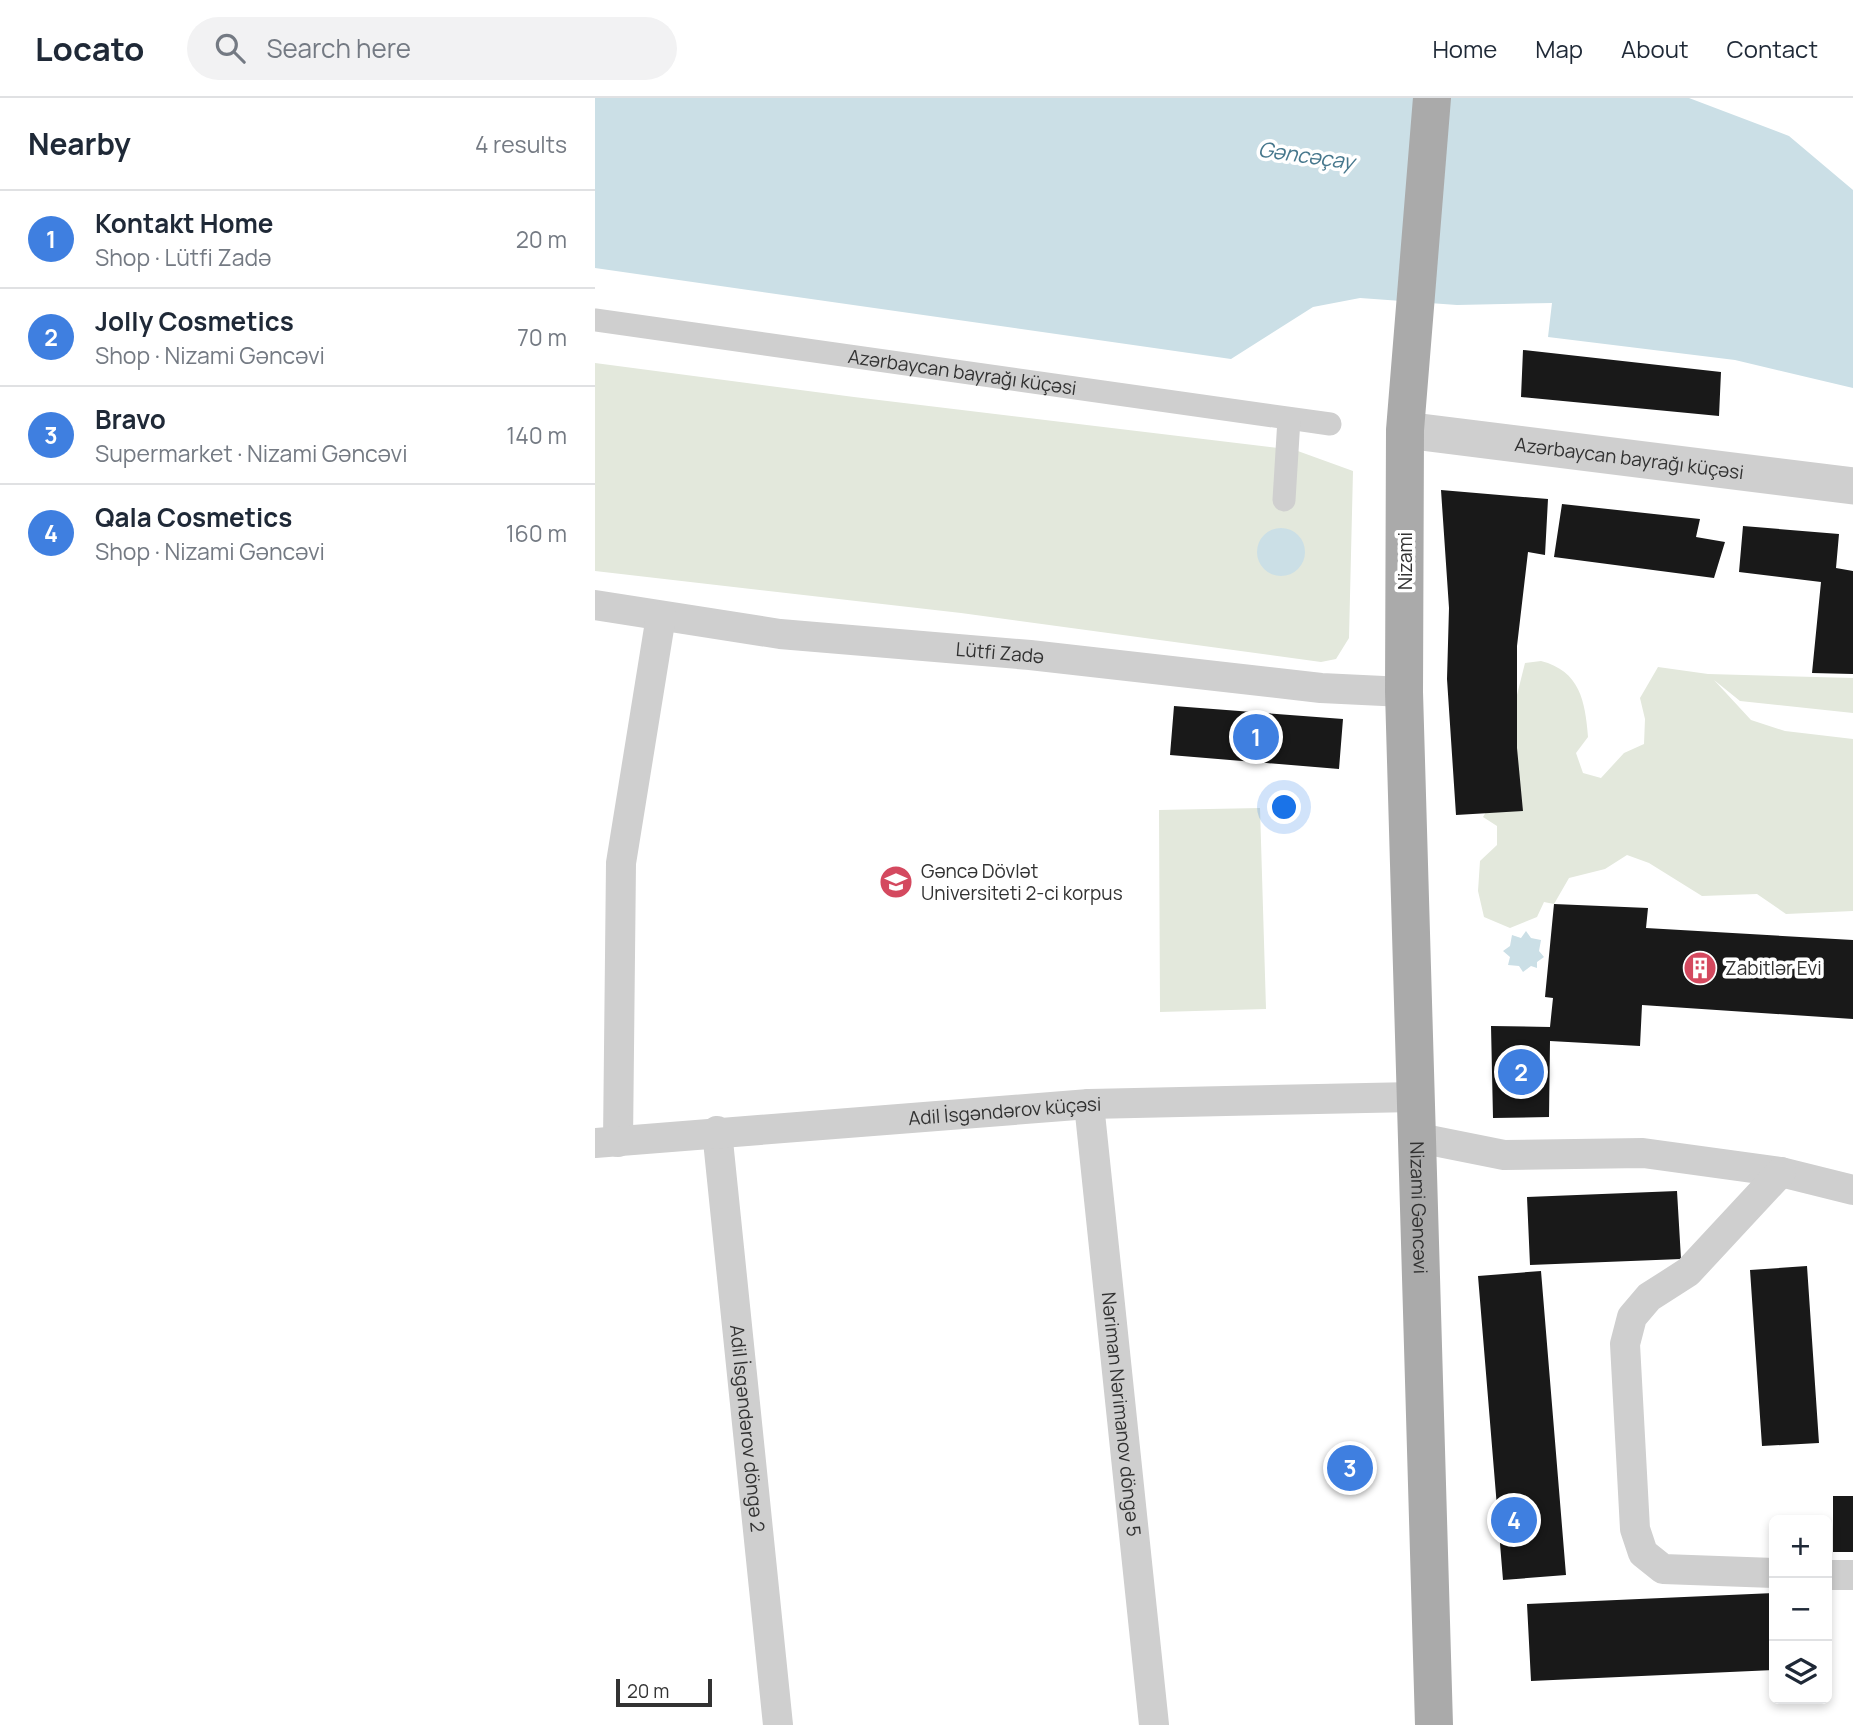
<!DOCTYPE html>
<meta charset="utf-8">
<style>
:root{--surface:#fff;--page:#f2f2f3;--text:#1f2937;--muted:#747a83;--line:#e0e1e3;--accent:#db2777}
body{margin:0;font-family:Manrope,sans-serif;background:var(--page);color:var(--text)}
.controls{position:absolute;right:21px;bottom:21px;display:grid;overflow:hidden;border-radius:10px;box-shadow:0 4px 10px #0003}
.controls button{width:63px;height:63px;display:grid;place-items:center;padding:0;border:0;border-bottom:2px solid var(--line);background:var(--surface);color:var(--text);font:35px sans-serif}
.scale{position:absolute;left:21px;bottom:18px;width:96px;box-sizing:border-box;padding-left:7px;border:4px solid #323232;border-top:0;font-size:19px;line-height:24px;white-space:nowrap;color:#323232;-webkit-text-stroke:5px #fff;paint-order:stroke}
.you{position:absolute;left:690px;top:710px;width:24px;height:24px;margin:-18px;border:5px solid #fff;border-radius:50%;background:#1a73e8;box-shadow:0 0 0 10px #1a73e833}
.badge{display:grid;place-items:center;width:46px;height:46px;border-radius:50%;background:var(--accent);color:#fff;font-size:23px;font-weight:700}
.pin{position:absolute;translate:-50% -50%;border:4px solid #fff;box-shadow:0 2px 7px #0006}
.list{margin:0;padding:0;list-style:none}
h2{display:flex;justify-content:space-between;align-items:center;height:91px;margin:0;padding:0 28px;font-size:30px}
h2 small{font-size:23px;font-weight:400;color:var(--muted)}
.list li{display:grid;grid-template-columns:46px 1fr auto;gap:21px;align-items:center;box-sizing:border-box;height:98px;padding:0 28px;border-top:2px solid var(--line)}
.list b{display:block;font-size:26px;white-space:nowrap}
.list p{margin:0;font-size:23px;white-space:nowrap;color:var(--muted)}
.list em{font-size:23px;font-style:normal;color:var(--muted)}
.icon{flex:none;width:38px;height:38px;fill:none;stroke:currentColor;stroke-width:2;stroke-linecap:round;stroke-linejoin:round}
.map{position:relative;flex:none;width:1258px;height:1627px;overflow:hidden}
header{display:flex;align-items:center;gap:42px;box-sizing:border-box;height:98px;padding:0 35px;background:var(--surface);border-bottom:2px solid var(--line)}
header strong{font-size:33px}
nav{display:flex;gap:38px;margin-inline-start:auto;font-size:24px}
.search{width:490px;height:63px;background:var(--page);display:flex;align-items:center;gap:18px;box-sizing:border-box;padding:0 24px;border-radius:38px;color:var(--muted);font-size:26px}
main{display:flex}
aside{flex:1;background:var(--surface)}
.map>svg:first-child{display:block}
.green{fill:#e3e8dc}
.water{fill:#cbdfe6}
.building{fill:#191919}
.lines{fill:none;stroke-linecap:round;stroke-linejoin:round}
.pedestrian{stroke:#cfcfcf;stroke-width:23}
.minor{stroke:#cfcfcf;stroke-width:30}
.tertiary{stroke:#cfcfcf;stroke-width:37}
.primary{stroke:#aaa;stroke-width:38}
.labels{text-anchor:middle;stroke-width:7;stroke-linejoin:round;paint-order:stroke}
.street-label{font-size:19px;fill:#323232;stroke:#fff}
.poi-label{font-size:19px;fill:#323232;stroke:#fff;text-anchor:start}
.water-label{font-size:21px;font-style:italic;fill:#47788d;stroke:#fff}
</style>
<header>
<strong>Locato</strong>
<div class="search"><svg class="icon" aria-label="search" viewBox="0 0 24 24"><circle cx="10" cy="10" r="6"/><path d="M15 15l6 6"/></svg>Search here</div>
<nav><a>Home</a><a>Map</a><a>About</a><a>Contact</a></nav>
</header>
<main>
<aside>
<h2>Nearby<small>4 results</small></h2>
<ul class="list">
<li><span class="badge" style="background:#3f7fe0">1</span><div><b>Kontakt Home</b><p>Shop · Lütfi Zadə</p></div><em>20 m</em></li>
<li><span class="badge" style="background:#3f7fe0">2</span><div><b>Jolly Cosmetics</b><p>Shop · Nizami Gəncəvi</p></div><em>70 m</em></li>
<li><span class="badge" style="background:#3f7fe0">3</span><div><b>Bravo</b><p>Supermarket · Nizami Gəncəvi</p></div><em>140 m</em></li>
<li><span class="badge" style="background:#3f7fe0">4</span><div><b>Qala Cosmetics</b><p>Shop · Nizami Gəncəvi</p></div><em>160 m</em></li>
</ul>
</aside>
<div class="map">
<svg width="1258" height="1627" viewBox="0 0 1258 1627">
<rect width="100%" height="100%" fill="#fff"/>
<!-- green -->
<path class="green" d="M 0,265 L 259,299 L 700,352 L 758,373 L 754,540 L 741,561 L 726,564 L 366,515 L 0,473 Z
M 946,563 C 985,573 990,603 993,639 L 981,655 L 988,675 L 1006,680 L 1029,655 L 1049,646 L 1050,621 L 1045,600 L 1063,569 L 1113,576 L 1258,580 L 1258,615 L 1145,603 L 1119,582 L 1156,622 L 1190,633 L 1258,641 L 1258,813 L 1191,816 L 1162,796 L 1107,798 L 1054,765 L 1032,757 L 1010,771 L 974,780 L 959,806 L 949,804 L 942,819 L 915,830 L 889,819 L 883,793 L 885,763 L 902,747 L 902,728 L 888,719 L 894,709 L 930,565 Z
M 665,710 L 671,911 L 565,914 L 564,712 Z"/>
<!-- water -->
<path class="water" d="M 0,0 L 1094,0 L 1194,38 L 1258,92 L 1258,290 L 1140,262 L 953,239 L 957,205 L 862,207 L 765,200 L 718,209 L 636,261 L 0,170 Z
M662 454a24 24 0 1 1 48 0a24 24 0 1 1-48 0Z
M 931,833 L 936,840 L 946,842 L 944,853 L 949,859 L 942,864 L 942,870 L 936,868 L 928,874 L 924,868 L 913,867 L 915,859 L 908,853 L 915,848 L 917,837 L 926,840 Z"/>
<!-- building -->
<path class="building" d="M 928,252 L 1126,274 L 1124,318 L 926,299 Z
M 846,392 L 953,401 L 950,457 L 933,454 L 922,548 L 922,650 L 928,713 L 861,717 L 852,581 L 854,510 Z
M 967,406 L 1105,421 L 1101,439 L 1130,444 L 1119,480 L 959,459 Z
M 1148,428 L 1244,436 L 1241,470 L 1258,473 L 1258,576 L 1217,575 L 1226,484 L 1144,474 Z
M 579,608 L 748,621 L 744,671 L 575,657 Z
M 959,806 L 1053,810 L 1051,830 L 1258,842 L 1258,921 L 1047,907 L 1045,948 L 955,943 L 954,1019 L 898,1020 L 896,928 L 955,929 L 958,900 L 950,899 Z
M 1082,1093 L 1086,1161 L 935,1167 L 932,1099 Z
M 1212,1168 L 1224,1345 L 1167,1348 L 1155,1172 Z
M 946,1173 L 971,1477 L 908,1482 L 883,1178 Z
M 1238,1398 L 1258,1398 L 1258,1454 L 1238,1454 Z
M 1179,1495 L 1179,1572 L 936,1583 L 932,1506 Z"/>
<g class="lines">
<!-- pedestrian -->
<g class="pedestrian">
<path id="s1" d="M 0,222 L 735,326"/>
<path d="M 689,402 L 694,321"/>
</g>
<!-- minor -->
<g class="minor">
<path id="s2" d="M 0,507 L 185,536 L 435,557 L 726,590 L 809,594"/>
<path id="s3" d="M 494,1006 L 559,1627"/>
<path id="s4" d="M 122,1033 L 183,1627"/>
<path d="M 824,1040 L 909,1057 L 1048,1055 L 1186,1074 L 1258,1092"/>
<path d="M 23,1044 L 26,765 L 66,518"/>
<path id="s5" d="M 0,1045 L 494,1006 L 819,999"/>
<path d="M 1179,1475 L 1068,1471 L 1048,1455 L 1040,1431 L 1030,1246 L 1037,1219 L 1054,1199 L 1093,1174 L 1186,1074"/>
<path d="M 1232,1477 L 1258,1477"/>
</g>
<!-- tertiary -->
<path class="tertiary" id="s6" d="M 810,332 L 1258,388"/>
<!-- primary -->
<path class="primary" id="s7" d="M 837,0 L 810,332 L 809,594 L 839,1627"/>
</g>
<!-- icons -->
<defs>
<symbol id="university-disc" viewBox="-11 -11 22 22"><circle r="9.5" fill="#d4495f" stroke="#fff"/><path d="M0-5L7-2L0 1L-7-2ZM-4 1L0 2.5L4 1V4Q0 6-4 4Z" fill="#fff"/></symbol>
<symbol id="building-disc" viewBox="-11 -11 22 22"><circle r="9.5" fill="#d4495f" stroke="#fff"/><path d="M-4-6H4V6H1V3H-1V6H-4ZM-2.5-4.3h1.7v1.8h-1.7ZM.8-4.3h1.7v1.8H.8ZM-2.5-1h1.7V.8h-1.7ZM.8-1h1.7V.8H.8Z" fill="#fff"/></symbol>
</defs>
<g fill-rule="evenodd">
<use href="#university-disc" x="282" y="765" width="38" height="38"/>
<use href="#building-disc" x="1086" y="851" width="38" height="38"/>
</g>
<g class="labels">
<!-- street labels -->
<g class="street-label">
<text dy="7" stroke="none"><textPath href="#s1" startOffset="371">Azərbaycan bayrağı küçəsi</textPath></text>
<text dy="7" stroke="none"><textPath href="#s6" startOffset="226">Azərbaycan bayrağı küçəsi</textPath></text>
<text transform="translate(810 463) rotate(-90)" y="7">Nizami</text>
<text dy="7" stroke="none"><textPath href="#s2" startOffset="408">Lütfi Zadə</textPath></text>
<text dy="7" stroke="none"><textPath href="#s5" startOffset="411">Adil İsgəndərov küçəsi</textPath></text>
<text dy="7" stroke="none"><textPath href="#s7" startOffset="1111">Nizami Gəncəvi</textPath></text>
<text dy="7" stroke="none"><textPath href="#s3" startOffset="312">Nəriman Nərimanov döngə 5</textPath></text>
<text dy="7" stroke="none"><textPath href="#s4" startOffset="299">Adil İsgəndərov döngə 2</textPath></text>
</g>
<!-- poi labels -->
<g class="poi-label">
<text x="326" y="780">Gəncə Dövlət<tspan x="326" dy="22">Universiteti 2-ci korpus</tspan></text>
<text x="1130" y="877">Zabitlər Evi</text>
</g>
<!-- water labels -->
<g class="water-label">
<text transform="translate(711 58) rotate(8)" y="7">Gəncəçay</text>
</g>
</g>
</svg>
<div class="controls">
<button>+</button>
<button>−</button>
<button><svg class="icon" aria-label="layers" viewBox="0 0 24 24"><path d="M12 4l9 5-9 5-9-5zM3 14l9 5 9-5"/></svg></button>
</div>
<div class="scale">20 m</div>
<div class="you"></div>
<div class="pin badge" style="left:661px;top:639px;background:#3f7fe0">1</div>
<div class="pin badge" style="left:926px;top:974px;background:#3f7fe0">2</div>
<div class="pin badge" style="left:755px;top:1370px;background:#3f7fe0">3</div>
<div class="pin badge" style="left:919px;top:1422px;background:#3f7fe0">4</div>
</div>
</main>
